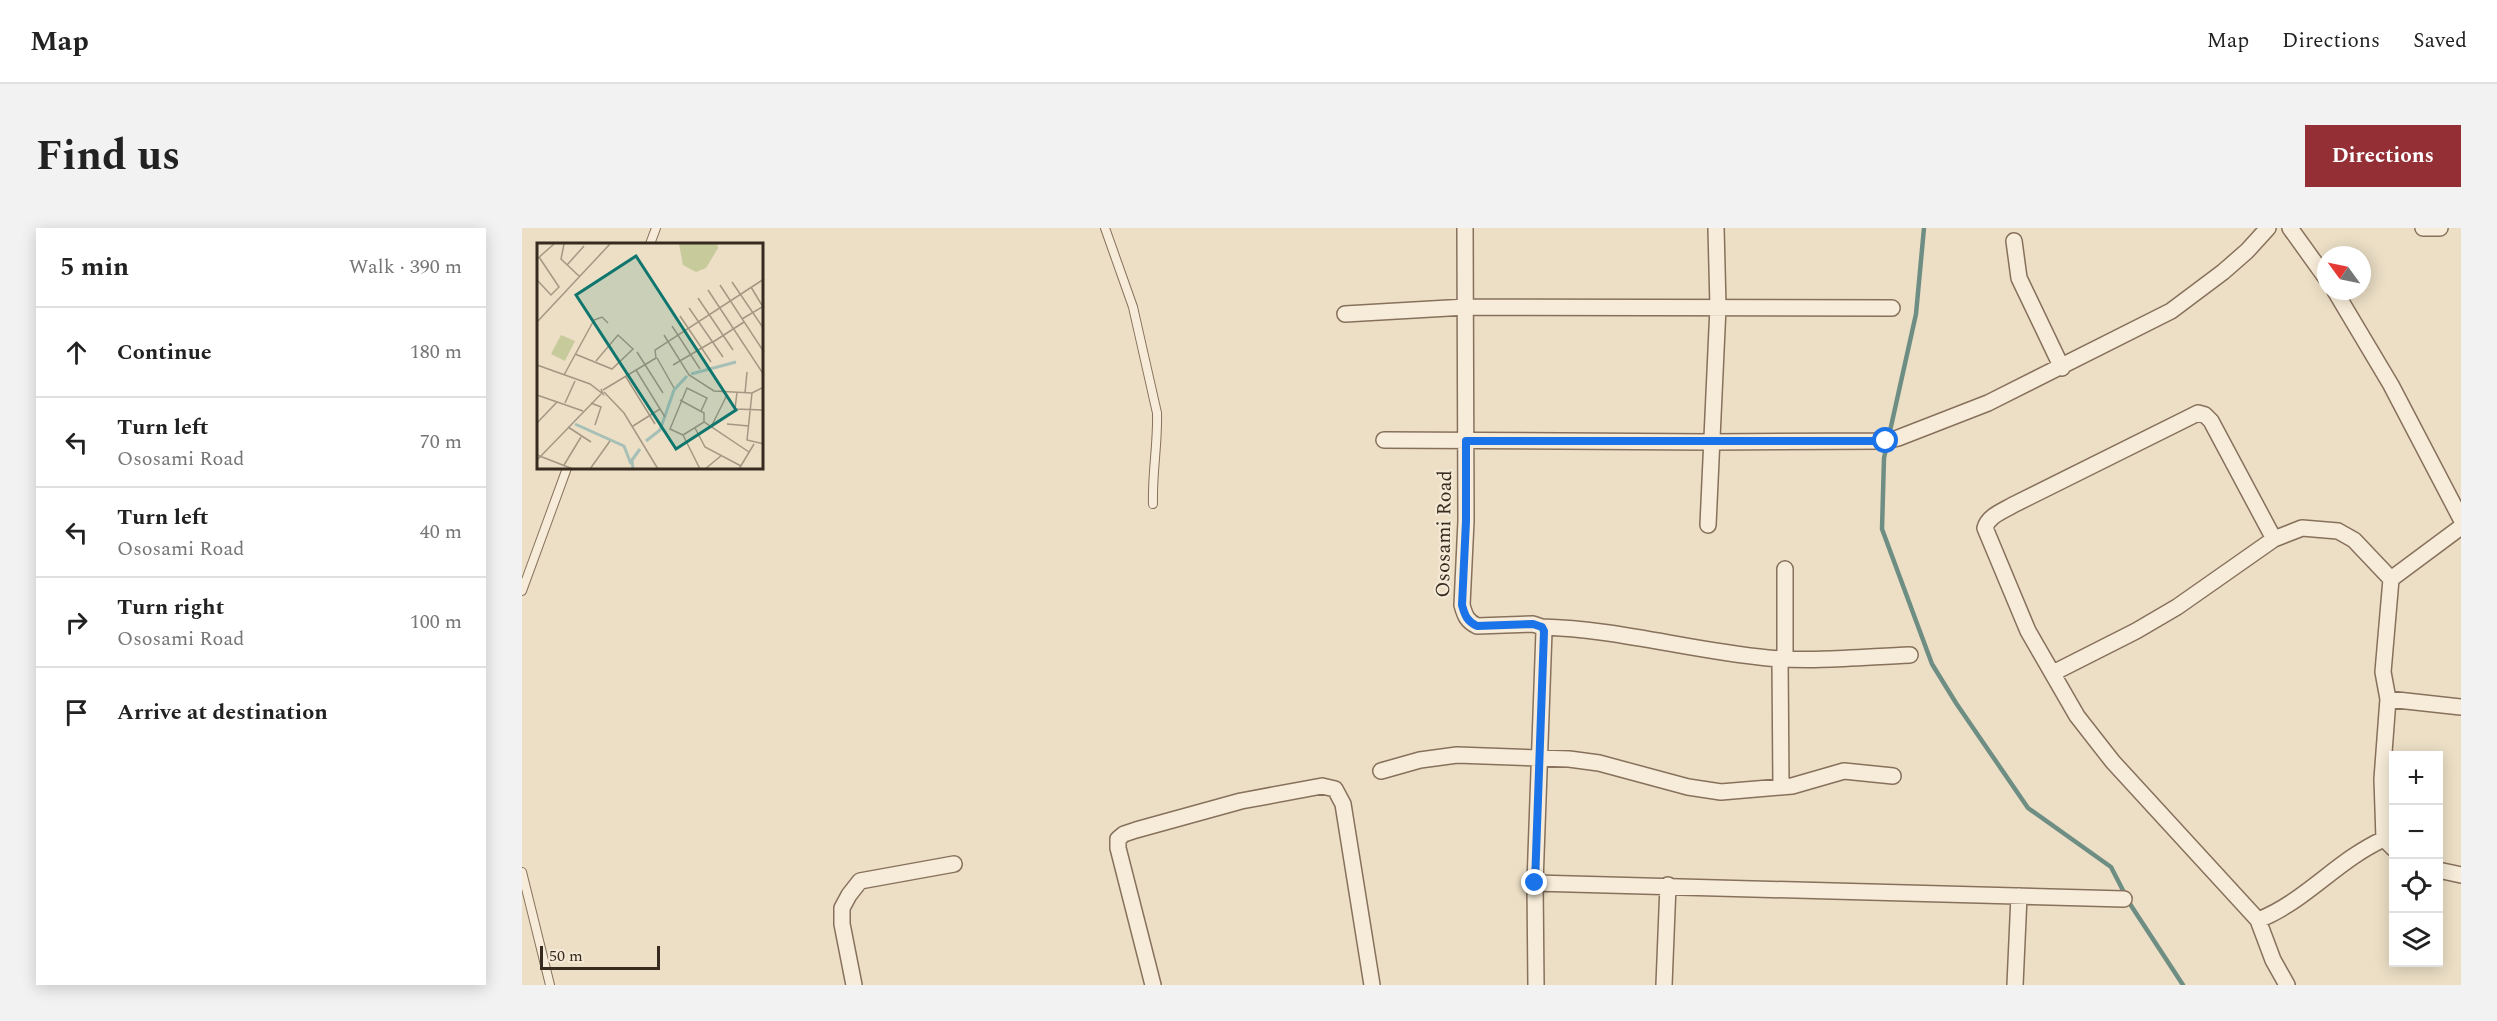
<!DOCTYPE html>
<meta charset="utf-8">
<style>
:root{--surface:#fff;--page:#f2f2f2;--text:#222;--muted:#767676;--line:#e0e0e0;--accent:#932f35}
body{margin:0;font-family:Spectral,serif;background:var(--page);color:var(--text)}
.controls{position:absolute;right:18px;bottom:18px;display:grid;overflow:hidden;border-radius:0px;box-shadow:0 3px 15px #0003}
.controls button{width:54px;height:54px;display:grid;place-items:center;padding:0;border:0;border-bottom:2px solid var(--line);background:var(--surface);color:var(--text);font:30px sans-serif}
.compass{position:absolute;left:1795px;top:18px;width:54px;height:54px;border-radius:50%;background:var(--surface);box-shadow:0 3px 15px #0003;rotate:303deg}
.scale{position:absolute;left:18px;bottom:15px;width:120px;box-sizing:border-box;padding-left:6px;border:3px solid #372a1f;border-top:0;font-size:16px;line-height:21px;white-space:nowrap;color:#372a1f;-webkit-text-stroke:4px #f4e9d5;paint-order:stroke}
.stop{position:absolute;width:18px;height:18px;margin:-14px;border:4px solid #1a73e8;border-radius:50%;background:#fff}
.stop.end{background:#1a73e8;border-color:#fff;box-shadow:0 2px 6px #0008}
.list{margin:0;padding:0;list-style:none}
h2{display:flex;justify-content:space-between;align-items:center;height:78px;margin:0;padding:0 24px;font-size:26px}
h2 small{font-size:20px;font-weight:400;color:var(--muted)}
.list li{display:grid;grid-template-columns:39px 1fr auto;gap:18px;align-items:center;box-sizing:border-box;height:90px;padding:0 24px;border-top:2px solid var(--line)}
.list b{display:block;font-size:22px;white-space:nowrap}
.list p{margin:0;font-size:20px;white-space:nowrap;color:var(--muted)}
.list em{font-size:20px;font-style:normal;color:var(--muted)}
.icon{flex:none;width:33px;height:33px;fill:none;stroke:currentColor;stroke-width:2;stroke-linecap:round;stroke-linejoin:round}
.map{position:relative;flex:none;width:1939px;height:757px;overflow:hidden;border-radius:0px}
header{display:flex;align-items:center;gap:36px;box-sizing:border-box;height:84px;padding:0 30px;background:var(--surface);border-bottom:2px solid var(--line)}
header strong{font-size:28px}
nav{display:flex;gap:33px;margin-inline-start:auto;font-size:21px}
.intro{display:flex;align-items:center;justify-content:space-between;box-sizing:border-box;height:144px;padding:0 36px}
h1{margin:0;font-size:42px}
.button{padding:15px 27px;border-radius:0px;background:var(--accent);color:#fff;font-size:21px;font-weight:700}
main{display:flex;gap:36px;padding:0 36px}
aside{flex:1;background:var(--surface);border-radius:0px;box-shadow:0 3px 15px #0003}
.map>svg:first-child{display:block}
.lines{fill:none;stroke-linecap:round;stroke-linejoin:round}
.stream{stroke:#6e8e84;stroke-width:4.5}
.lane-casing{stroke:#87715c;stroke-width:10}
.street-casing{stroke:#87715c;stroke-width:18}
.lane{stroke:#f7ecd9;stroke-width:8}
.street{stroke:#f7ecd9;stroke-width:15}
.route{stroke:#1a73e8;stroke-width:8}
.labels{text-anchor:middle;stroke-width:4.5;stroke-linejoin:round;paint-order:stroke}
.street-label{font-size:20px;fill:#372a1f;stroke:#f4e9d5}
.inset-river{fill:none;stroke:#a7c0b7;stroke-width:3}
.inset-road{fill:none;stroke:#a49783;stroke-width:1.5}
.view{fill:#0f766e;fill-opacity:0.15;stroke:#0f766e;stroke-width:3}
.inset-edge{fill:none;stroke:#372a1f;stroke-width:3}
</style>
<header>
<strong>Map</strong>
<nav><a>Map</a><a>Directions</a><a>Saved</a></nav>
</header>
<div class="intro"><h1>Find us</h1><a class="button">Directions</a></div>
<main>
<aside>
<h2>5 min<small>Walk · 390 m</small></h2>
<ul class="list">
<li><svg class="icon" aria-label="ahead" viewBox="0 0 24 24"><path d="M12 20V5M6 11l6-6 6 6"/></svg><div><b>Continue</b></div><em>180 m</em></li>
<li><svg class="icon" aria-label="left" viewBox="0 0 24 24"><path d="M17 20v-9H6M10 6l-5 5 5 5"/></svg><div><b>Turn left</b><p>Ososami Road</p></div><em>70 m</em></li>
<li><svg class="icon" aria-label="left" viewBox="0 0 24 24"><path d="M17 20v-9H6M10 6l-5 5 5 5"/></svg><div><b>Turn left</b><p>Ososami Road</p></div><em>40 m</em></li>
<li><svg class="icon" aria-label="right" viewBox="0 0 24 24"><path d="M7 20v-9h11M14 6l5 5-5 5"/></svg><div><b>Turn right</b><p>Ososami Road</p></div><em>100 m</em></li>
<li><svg class="icon" aria-label="arrive" viewBox="0 0 24 24"><path d="M6 21V4h12l-3 4 3 4H6"/></svg><div><b>Arrive at destination</b></div></li>
</ul>
</aside>
<div class="map">
<svg width="1939" height="757" viewBox="0 0 1939 757">
<rect width="100%" height="100%" fill="#ecdfc6"/>
<g class="lines">
<!-- stream -->
<path class="stream" d="M 1402,0 L 1394,86 L 1362,230 L 1360,301 L 1410,436 L 1434,475 L 1506,580 L 1589,639 L 1608,676 L 1661,757"/>
<defs>
<path id="lane" d="M 583,0 L 611,79 L 635,185 C 636,215 630,245 631,276
M 128,16 L 134,0
M 0,363 L 45,240
M 0,644 L 28,757"/>
<path id="street" d="M 943,0 L 944,293 L 940,377 C 943,388 945,393 955,398 L 1011,396 L 1020,399 L 1022,403 L 1013,655 L 1014,757
M 1768,0 L 1804,50
M 1901,0 L 1918,0
M 1492,13 L 1497,50 L 1540,140
M 1813,63 L 1869,157 L 1939,291
M 823,86 L 944,79 L 1370,80
M 862,212 L 1189,214 L 1364,213 L 1376,210 L 1466,175 L 1649,83 L 1701,44 L 1725,23 L 1746,0
M 1186,297 L 1196,79 L 1194,0
M 1752,311 L 1689,193 L 1683,187 L 1676,185 L 1491,277 C 1481,283 1466,288 1463,300 L 1506,403 L 1555,488 L 1591,534 L 1736,692 C 1783,674 1815,632 1862,611
M 1263,341 L 1263,431
M 1869,351 L 1939,299
M 1020,399 C 1096,401 1170,423 1246,430 C 1293,434 1341,429 1388,427
M 1258,431 L 1259,559
M 1531,445 L 1614,403 L 1655,379 L 1752,311 L 1780,300 L 1816,303 L 1832,312 L 1869,351 L 1861,444 L 1866,471 L 1860,551 L 1862,611 L 1872,621
M 1866,471 L 1939,479
M 859,543 L 898,532 L 935,527 L 1047,531 L 1077,535 L 1166,559 L 1199,564 L 1270,558 L 1322,543 L 1371,548
M 1916,642 L 1939,647
M 1013,655 L 1602,671
M 1736,692 L 1751,732 L 1765,757
M 332,757 L 320,696 L 320,680 L 327,667 L 338,653 L 432,636
M 631,757 L 596,620 L 596,611 L 602,606 L 614,602 L 719,573 L 800,558 L 813,561 L 821,576 L 850,757
M 1142,757 L 1146,657
M 1493,757 L 1497,668"/>
</defs>
<!-- lane casing -->
<use href="#lane" class="lane-casing"/>
<!-- street casing -->
<use href="#street" class="street-casing"/>
<!-- lane -->
<use href="#lane" class="lane"/>
<!-- street -->
<use href="#street" class="street"/>
</g>
<g class="lines">
<!-- route -->
<path class="route" d="M 1013,655 L 1022,403 L 1020,399 L 1011,396 L 955,398 C 945,393 943,388 940,377 L 944,293 L 944,213 L 1364,213"/>
</g>
<g class="labels">
<!-- street labels -->
<g class="street-label">
<text transform="translate(921 306) rotate(-89)" y="7">Ososami Road</text>
</g>
</g>
<!-- overview -->
<g transform="translate(15 15)">
<rect width="226" height="226" fill="#ecdfc6"/>
<path d="M 142,1 L 180,1 L 181,5 L 169,25 L 159,29 L 146,22 ZM 24,92 L 38,98 L 28,118 L 14,111 Z" fill="#c7ca9a"/>
<path class="inset-river" d="M 154,131 L 199,119M 38,181 L 87,203 L 94,221M 109,198 L 123,187 L 137,147 L 150,133M 96,226 L 95,217 L 103,206"/>
<path class="inset-road" d="M 27,1 L 24,16 L 43,34M 0,16 L 17,1M 30,22 L 47,3M 0,37 L 14,52 L 22,44 L 2,14M 195,39 L 227,86M 183,42 L 227,109M 214,44 L 226,64M 171,47 L 227,132M 161,55 L 196,107M 152,65 L 186,114M 143,73 L 174,119M 205,76 L 227,63M 0,79 L 73,1M 135,83 L 163,126M 127,92 L 152,132 L 177,148 L 215,150 L 227,144M 176,99 L 207,79M 100,109 L 126,150M 38,111 L 75,126 L 96,106 L 81,92 L 59,118M 120,115 L 137,145M 0,122 L 53,141 L 66,151 L 64,146M 136,122 L 175,99M 99,127 L 128,174M 27,132 L 57,77 L 65,74 L 71,80M 89,134 L 118,181M 66,147 L 119,115 L 118,107 L 227,36M 67,149 L 87,170 L 121,226M 200,149 L 198,166 L 227,167M 208,150 L 210,129M 215,150 L 210,197 L 227,201M 0,152 L 46,168M 143,157 L 167,170 L 167,179M 28,160 L 38,138M 54,160 L 64,164 L 58,182M 0,180 L 20,159M 190,181 L 212,183M 175,182 L 190,152M 96,183 L 123,166M 31,184 L 54,199M 158,185 L 168,204 L 204,223M 146,192 L 133,186 L 150,145 L 170,155 L 164,168M 146,192 L 167,179 L 212,209M 146,192 L 163,226M 0,212 L 36,226M 0,217 L 64,151M 27,222 L 44,194M 53,226 L 73,198M 168,226 L 185,212M 202,226 L 217,201"/>
<path class="view" d="M 99,13 L 199,167 L 139,206 L 39,52 Z"/>
<rect width="226" height="226" class="inset-edge"/>
</g>
</svg>
<div class="controls">
<button>+</button>
<button>−</button>
<button><svg class="icon" aria-label="locate" viewBox="0 0 24 24"><circle cx="12" cy="12" r="6"/><path d="M12 2v4M12 18v4M2 12h4M18 12h4"/></svg></button>
<button><svg class="icon" aria-label="layers" viewBox="0 0 24 24"><path d="M12 4l9 5-9 5-9-5zM3 14l9 5 9-5"/></svg></button>
</div>
<svg class="compass" viewBox="-18 -18 36 36"><path d="M0-13l5 13h-10z" fill="#e53935"/><path d="M0 13l5-13h-10z" fill="#767676"/></svg>
<div class="scale">50 m</div>
<div class="stop" style="left:1364px;top:213px"></div>
<div class="stop end" style="left:1013px;top:655px"></div>
</div>
</main>
